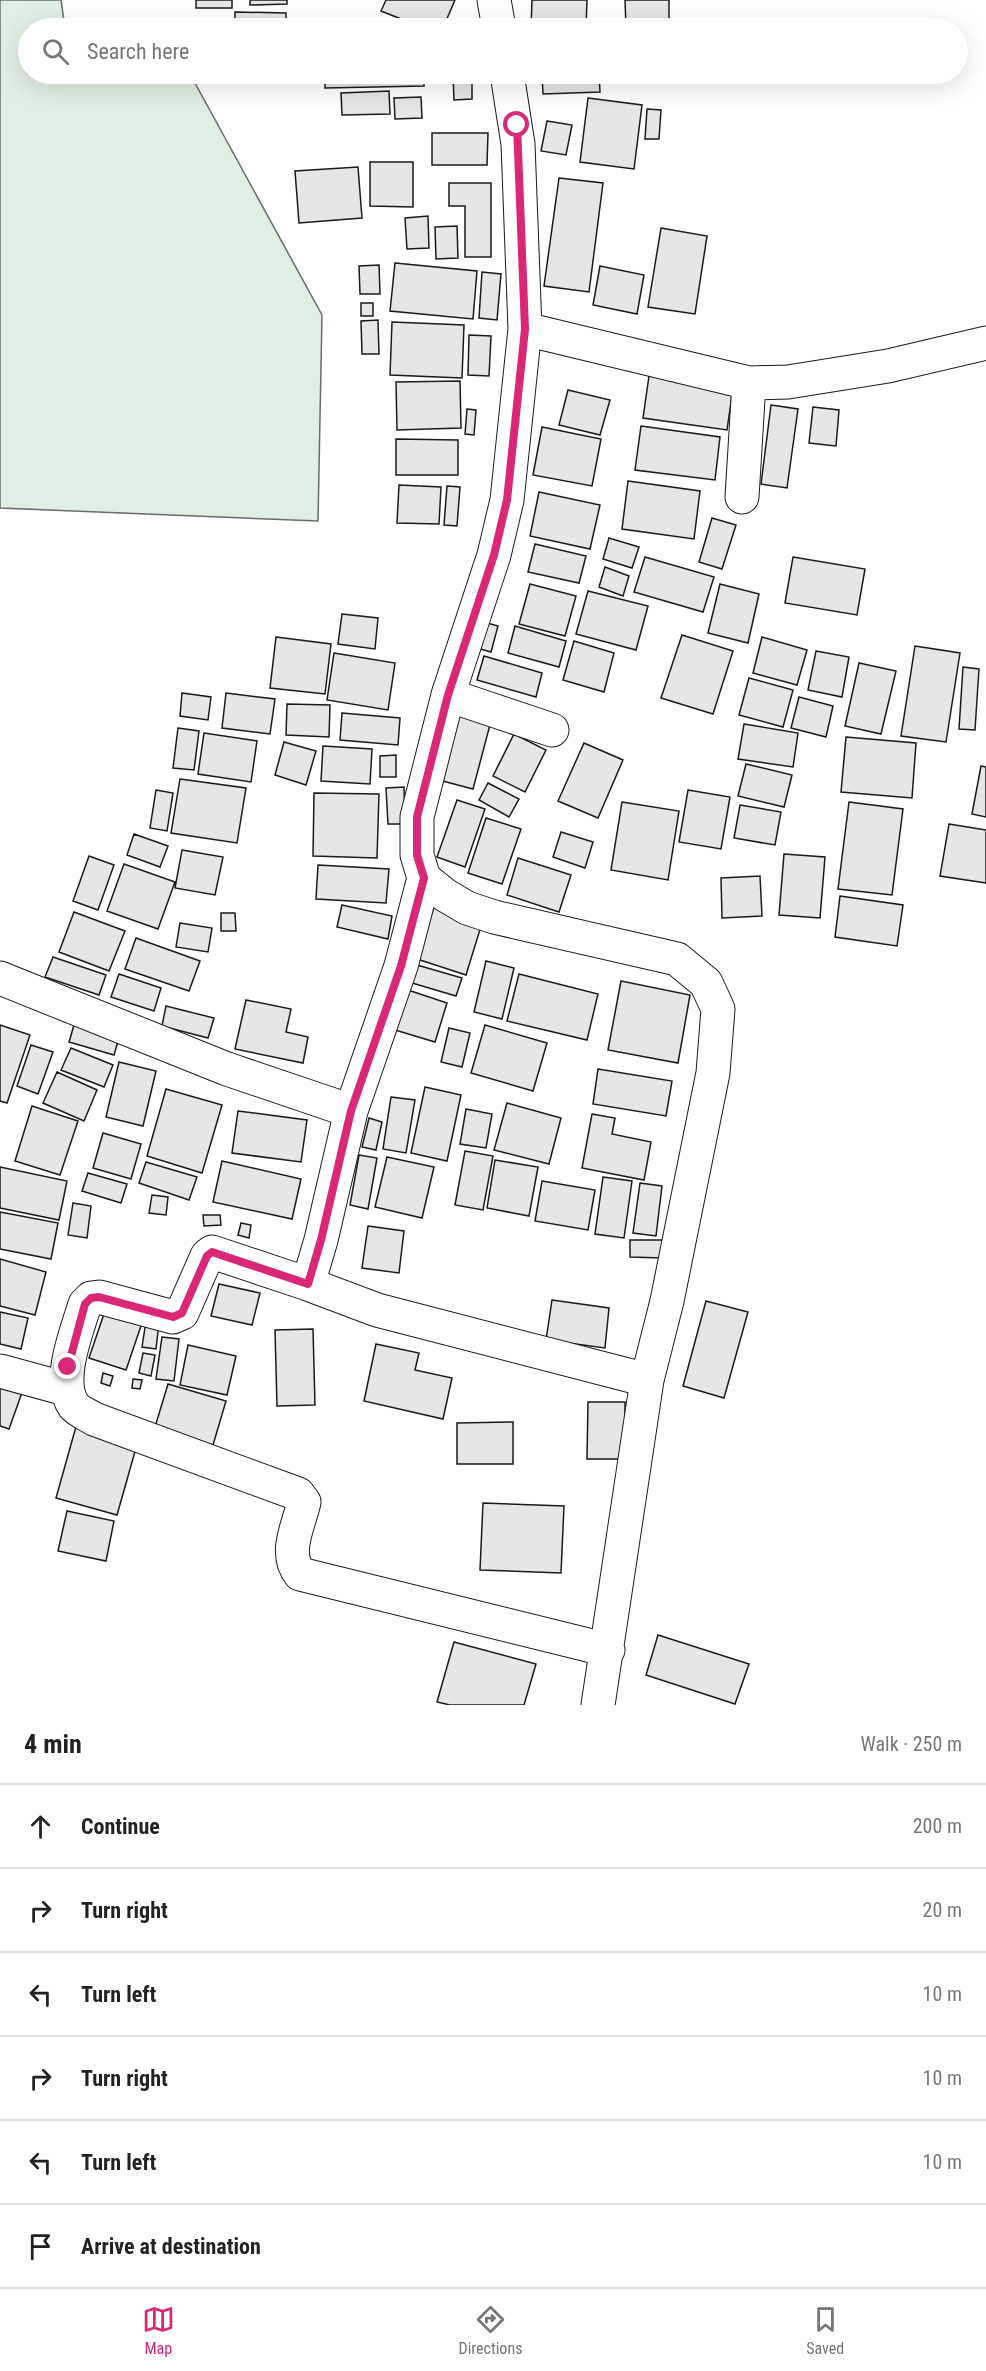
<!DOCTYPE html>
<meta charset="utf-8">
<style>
:root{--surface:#fff;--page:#f2f2f2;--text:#222;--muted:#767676;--line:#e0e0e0;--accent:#db2777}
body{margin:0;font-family:"Roboto Condensed",sans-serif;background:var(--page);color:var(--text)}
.stop{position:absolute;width:18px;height:18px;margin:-14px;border:4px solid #db2777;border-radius:50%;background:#fff}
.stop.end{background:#db2777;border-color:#fff;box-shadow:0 2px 6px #0008}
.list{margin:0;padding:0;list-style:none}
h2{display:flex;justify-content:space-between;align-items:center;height:78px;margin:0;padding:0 24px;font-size:26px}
h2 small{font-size:20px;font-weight:400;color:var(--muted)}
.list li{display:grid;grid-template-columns:39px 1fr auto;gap:18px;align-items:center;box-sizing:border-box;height:84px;padding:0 24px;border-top:2px solid var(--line)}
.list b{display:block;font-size:22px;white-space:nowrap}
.list em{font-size:20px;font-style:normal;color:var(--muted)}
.icon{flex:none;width:33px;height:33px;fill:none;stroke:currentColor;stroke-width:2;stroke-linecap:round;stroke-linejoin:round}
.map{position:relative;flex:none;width:986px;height:1705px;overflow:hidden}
.search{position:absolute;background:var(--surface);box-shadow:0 6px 24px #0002;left:18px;right:18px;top:18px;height:66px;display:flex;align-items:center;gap:15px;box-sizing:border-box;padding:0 21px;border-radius:33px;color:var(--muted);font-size:22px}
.sheet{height:582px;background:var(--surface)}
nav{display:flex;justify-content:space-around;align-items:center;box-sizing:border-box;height:84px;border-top:2px solid var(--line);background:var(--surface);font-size:16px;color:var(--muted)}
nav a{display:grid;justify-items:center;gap:3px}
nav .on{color:var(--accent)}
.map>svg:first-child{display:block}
.green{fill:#e0efe3;stroke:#6a6a6a;stroke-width:1.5}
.building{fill:#e6e6e6;stroke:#1a1a1a;stroke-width:1.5}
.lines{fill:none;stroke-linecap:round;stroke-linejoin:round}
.minor-casing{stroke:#1a1a1a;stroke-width:35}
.minor{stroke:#fff;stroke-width:33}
.route{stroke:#db2777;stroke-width:8}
</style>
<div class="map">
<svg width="986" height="1705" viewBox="0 0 986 1705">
<rect width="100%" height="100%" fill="#fff"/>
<!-- green -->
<path class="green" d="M 0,0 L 61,0 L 65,28 L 28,28 L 28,74 L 190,74 L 322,315 L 318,521 L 0,508 Z"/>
<!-- building -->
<path class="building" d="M 196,0 L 232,0 L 232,8 L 196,8 Z
M 250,0 L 287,0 L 287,4 L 250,5 Z
M 386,0 L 455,0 L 443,28 L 424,28 L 381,11 Z
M 532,0 L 587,0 L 586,28 L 531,27 Z
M 625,0 L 669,0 L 669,28 L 626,28 Z
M 235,12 L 286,13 L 286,28 L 235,28 Z
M 470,23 L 471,28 L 452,28 L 452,26 Z
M 325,74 L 424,74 L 424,86 L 325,88 Z
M 472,74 L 472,99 L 454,100 L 453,75 Z
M 542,74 L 599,74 L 600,92 L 543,94 Z
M 389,91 L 390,114 L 342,115 L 341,93 Z
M 421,97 L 422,118 L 395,119 L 394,98 Z
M 588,98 L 642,105 L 634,169 L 580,162 Z
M 647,109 L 661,110 L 659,139 L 645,139 Z
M 547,121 L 572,125 L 566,155 L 541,151 Z
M 432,133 L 488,133 L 487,165 L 432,165 Z
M 370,162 L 413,162 L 413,207 L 370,206 Z
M 358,167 L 362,218 L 299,223 L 295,171 Z
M 559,178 L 603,183 L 589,292 L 544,286 Z
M 449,183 L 491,183 L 491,257 L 465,257 L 465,206 L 449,206 Z
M 428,216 L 429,248 L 407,249 L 405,218 Z
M 457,226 L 458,258 L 436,259 L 435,227 Z
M 661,228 L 707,236 L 695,314 L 648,307 Z
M 395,263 L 477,271 L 473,319 L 390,311 Z
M 379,265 L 380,294 L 360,294 L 359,266 Z
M 600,266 L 644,275 L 637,314 L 593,305 Z
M 482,272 L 501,274 L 497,320 L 479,318 Z
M 361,303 L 373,303 L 373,316 L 361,316 Z
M 378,320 L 379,354 L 362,354 L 361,321 Z
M 392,322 L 464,325 L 462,378 L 390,375 Z
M 469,335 L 491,336 L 489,376 L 468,375 Z
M 649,376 L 733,388 L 727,430 L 643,418 Z
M 460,381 L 461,428 L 397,430 L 396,382 Z
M 568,390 L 610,400 L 600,435 L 559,425 Z
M 771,405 L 798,409 L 787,488 L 761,484 Z
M 813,407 L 839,410 L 836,446 L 809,443 Z
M 467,409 L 476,410 L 474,435 L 465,434 Z
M 641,426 L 720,437 L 715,480 L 635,470 Z
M 542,427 L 601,439 L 592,486 L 533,475 Z
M 396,439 L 458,440 L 458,475 L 396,475 Z
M 628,481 L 700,491 L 694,539 L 622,529 Z
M 399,485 L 441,487 L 439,524 L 397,523 Z
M 447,486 L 460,487 L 457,526 L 444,525 Z
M 539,492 L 600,505 L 590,549 L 530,536 Z
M 712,518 L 736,525 L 722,569 L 699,562 Z
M 609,538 L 639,547 L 632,568 L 603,559 Z
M 535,544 L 586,556 L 579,583 L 528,572 Z
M 645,557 L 714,577 L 703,612 L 634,592 Z
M 793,557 L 865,569 L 857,615 L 785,603 Z
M 605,567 L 629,576 L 623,596 L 599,587 Z
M 530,584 L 576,596 L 565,636 L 519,624 Z
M 720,584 L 759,594 L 748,643 L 708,633 Z
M 588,591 L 648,606 L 636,650 L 576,634 Z
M 342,614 L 378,618 L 375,649 L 338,644 Z
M 480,621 L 498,626 L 491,652 L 473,647 Z
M 515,626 L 566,641 L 559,667 L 508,653 Z
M 682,635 L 733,651 L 713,714 L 661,698 Z
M 276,637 L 331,644 L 325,694 L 270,688 Z
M 762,637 L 807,650 L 797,685 L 753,673 Z
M 574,641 L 614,653 L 604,692 L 563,680 Z
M 915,646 L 960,653 L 946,742 L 901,736 Z
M 816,651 L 849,657 L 842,697 L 808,690 Z
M 334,653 L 395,663 L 388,710 L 327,700 Z
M 484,656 L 542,673 L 536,697 L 477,680 Z
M 859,663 L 896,671 L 881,734 L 845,726 Z
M 963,667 L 979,669 L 975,730 L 959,729 Z
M 749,678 L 793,690 L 783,727 L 739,715 Z
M 182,693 L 211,697 L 208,720 L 180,716 Z
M 226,693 L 275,699 L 270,734 L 222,728 Z
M 799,697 L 833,706 L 826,737 L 791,728 Z
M 287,704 L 330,705 L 329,737 L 286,735 Z
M 452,711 L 491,721 L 473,789 L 435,779 Z
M 342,713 L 400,718 L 398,745 L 340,740 Z
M 744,724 L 798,733 L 793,767 L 738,759 Z
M 178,728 L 199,731 L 194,770 L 173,768 Z
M 204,733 L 257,741 L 251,782 L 198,774 Z
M 514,734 L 546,750 L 525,792 L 493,776 Z
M 846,737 L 916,743 L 912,798 L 841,792 Z
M 284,742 L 316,751 L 306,785 L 275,775 Z
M 584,743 L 623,760 L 598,818 L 558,801 Z
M 323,746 L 372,749 L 370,784 L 321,781 Z
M 396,755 L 396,777 L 380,777 L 380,756 Z
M 746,764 L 792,775 L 784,807 L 738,796 Z
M 981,766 L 986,767 L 986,817 L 972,814 Z
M 180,779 L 246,788 L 237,843 L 171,833 Z
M 488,783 L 519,799 L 509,817 L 479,800 Z
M 404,787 L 405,824 L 388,824 L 386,788 Z
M 156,790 L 173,793 L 167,831 L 150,828 Z
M 688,790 L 730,797 L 721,849 L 679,842 Z
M 314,793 L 379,794 L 377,858 L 313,856 Z
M 457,800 L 485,809 L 465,867 L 437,857 Z
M 622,802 L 679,811 L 668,880 L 611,870 Z
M 849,802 L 903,809 L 892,895 L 838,889 Z
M 740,805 L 781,812 L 775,845 L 734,838 Z
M 486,818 L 521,829 L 502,884 L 468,873 Z
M 949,824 L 986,830 L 986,883 L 940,876 Z
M 561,832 L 593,842 L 585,868 L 553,857 Z
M 134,834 L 168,846 L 160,867 L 127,855 Z
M 182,850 L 223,857 L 215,895 L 175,888 Z
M 784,854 L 825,857 L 820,918 L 779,915 Z
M 89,856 L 114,865 L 98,910 L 73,901 Z
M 518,858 L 571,875 L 559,912 L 507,895 Z
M 124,864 L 175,882 L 158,929 L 107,911 Z
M 318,865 L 389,869 L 386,903 L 316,899 Z
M 760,876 L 762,916 L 722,918 L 721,878 Z
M 840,896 L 903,905 L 897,946 L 835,937 Z
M 342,905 L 392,916 L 388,939 L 337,927 Z
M 434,907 L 482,923 L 466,975 L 417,959 Z
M 74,912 L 125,931 L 109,971 L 59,952 Z
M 221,913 L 235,913 L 236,931 L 221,931 Z
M 180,923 L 212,928 L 208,952 L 176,947 Z
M 136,938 L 200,961 L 189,991 L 125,969 Z
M 53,957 L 106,975 L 99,995 L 45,977 Z
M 486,961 L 514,968 L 502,1019 L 474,1012 Z
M 417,965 L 462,978 L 456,996 L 412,983 Z
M 119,974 L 161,988 L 154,1011 L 111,997 Z
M 519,974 L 598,994 L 587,1040 L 507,1021 Z
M 621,981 L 690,995 L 678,1063 L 608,1050 Z
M 408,990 L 447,1003 L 435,1042 L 395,1030 Z
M 246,1000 L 291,1009 L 286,1032 L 308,1037 L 303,1063 L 235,1049 Z
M 166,1006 L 214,1018 L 208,1038 L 162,1026 Z
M 76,1018 L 121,1031 L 114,1055 L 69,1042 Z
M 0,1025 L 30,1035 L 7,1103 L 0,1101 Z
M 485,1025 L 547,1043 L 533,1091 L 471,1073 Z
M 449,1028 L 470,1033 L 462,1067 L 441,1062 Z
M 31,1045 L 53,1052 L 38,1094 L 17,1086 Z
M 71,1048 L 113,1065 L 104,1087 L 61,1070 Z
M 119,1062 L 156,1071 L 143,1126 L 106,1117 Z
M 598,1069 L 672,1081 L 666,1116 L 593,1104 Z
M 57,1072 L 97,1090 L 84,1121 L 43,1103 Z
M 425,1087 L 461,1095 L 447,1161 L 411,1153 Z
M 166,1089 L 222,1105 L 202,1173 L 147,1156 Z
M 391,1097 L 415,1100 L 406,1153 L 383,1149 Z
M 507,1103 L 561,1118 L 549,1164 L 494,1150 Z
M 32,1106 L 78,1121 L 60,1175 L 15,1161 Z
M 466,1109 L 492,1114 L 486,1148 L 460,1144 Z
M 238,1111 L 307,1120 L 301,1162 L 232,1153 Z
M 592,1114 L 615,1118 L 612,1134 L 651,1142 L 644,1180 L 582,1168 Z
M 369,1118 L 382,1122 L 376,1150 L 362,1147 Z
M 103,1133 L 141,1144 L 131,1179 L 93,1168 Z
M 465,1151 L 493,1156 L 483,1210 L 455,1205 Z
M 359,1155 L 377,1158 L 368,1209 L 350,1205 Z
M 387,1157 L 434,1167 L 422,1218 L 375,1207 Z
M 495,1160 L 538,1167 L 529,1216 L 487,1208 Z
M 222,1161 L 301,1179 L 292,1219 L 213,1202 Z
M 146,1162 L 197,1177 L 189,1200 L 139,1183 Z
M 0,1167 L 67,1181 L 59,1220 L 0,1208 Z
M 88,1173 L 127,1184 L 121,1203 L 82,1191 Z
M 603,1177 L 632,1181 L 624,1238 L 595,1234 Z
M 542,1181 L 595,1190 L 588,1230 L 535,1221 Z
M 640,1183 L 662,1186 L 656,1236 L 633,1233 Z
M 152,1195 L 168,1197 L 166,1215 L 149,1213 Z
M 73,1203 L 91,1206 L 87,1238 L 68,1235 Z
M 0,1212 L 58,1223 L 51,1259 L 0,1249 Z
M 203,1215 L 220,1215 L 221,1225 L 204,1226 Z
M 241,1223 L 251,1225 L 249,1238 L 238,1235 Z
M 368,1226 L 404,1231 L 399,1273 L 362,1268 Z
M 630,1240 L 663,1240 L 662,1258 L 630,1257 Z
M 0,1259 L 46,1272 L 35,1315 L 0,1306 Z
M 219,1284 L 260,1293 L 252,1325 L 211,1316 Z
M 552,1300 L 609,1308 L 605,1348 L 546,1340 Z
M 706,1301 L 748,1312 L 724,1398 L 683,1386 Z
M 108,1302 L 145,1314 L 126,1370 L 89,1358 Z
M 0,1312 L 28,1318 L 21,1349 L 0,1344 Z
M 146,1321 L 159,1323 L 156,1349 L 142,1347 Z
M 313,1329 L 315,1405 L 277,1406 L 275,1330 Z
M 162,1337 L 179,1339 L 174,1381 L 156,1379 Z
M 376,1344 L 419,1353 L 415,1370 L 452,1378 L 443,1419 L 364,1401 Z
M 188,1345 L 236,1356 L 227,1395 L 180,1385 Z
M 143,1353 L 155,1355 L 151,1376 L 139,1373 Z
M 103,1373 L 113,1376 L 110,1386 L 101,1383 Z
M 0,1379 L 24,1387 L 9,1429 L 0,1426 Z
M 133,1379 L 142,1380 L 140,1389 L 132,1388 Z
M 168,1384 L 226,1401 L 213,1445 L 155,1427 Z
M 588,1402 L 625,1402 L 625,1459 L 587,1459 Z
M 513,1422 L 513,1464 L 457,1464 L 457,1423 Z
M 77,1423 L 138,1441 L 117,1515 L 56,1498 Z
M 483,1503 L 564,1506 L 561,1573 L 480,1570 Z
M 67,1511 L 114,1521 L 106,1561 L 58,1551 Z
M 658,1635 L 749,1664 L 735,1704 L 646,1675 Z
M 454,1642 L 536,1664 L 524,1705 L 450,1705 L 437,1702 Z"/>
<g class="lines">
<defs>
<path id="minor" d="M 494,0 L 499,28
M 507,74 L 518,144 L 525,329 L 507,500 L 494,555 L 448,695 L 417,817 L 417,855 L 424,878 L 445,895 L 467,908 L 494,917 L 677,959 L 706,983 L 718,1009 L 713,1073 L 667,1301 L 647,1380 L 598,1705
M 525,329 L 749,383 L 788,382 L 888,366 L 986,343
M 742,497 L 749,383
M 448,695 L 552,730
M 0,978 L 227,1069 L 351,1111 L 401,966 L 424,878
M 351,1111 L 321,1240 L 308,1284 L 377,1310 L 647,1380
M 308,1284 L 212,1252 L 207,1256 L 182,1313 L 173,1317 L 99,1297 L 91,1298 L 85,1304 C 77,1331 56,1381 74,1406 C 78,1411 88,1415 94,1419 L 298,1494 L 304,1502 C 299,1525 283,1553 300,1574 L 608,1650
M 0,1371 L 66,1389"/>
</defs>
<!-- minor casing -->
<use href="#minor" class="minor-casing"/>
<!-- minor -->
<use href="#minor" class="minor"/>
</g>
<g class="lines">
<!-- route -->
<path class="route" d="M 68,1367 L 85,1304 L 91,1298 L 99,1297 L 173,1317 L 182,1313 L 207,1256 L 212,1252 L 308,1284 L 321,1240 L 351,1111 L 401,966 L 424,878 L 417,855 L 417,817 L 448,695 L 494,555 L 507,500 L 525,329 L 517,125"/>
</g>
</svg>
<div class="stop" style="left:517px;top:125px"></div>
<div class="stop end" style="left:68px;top:1367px"></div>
<div class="search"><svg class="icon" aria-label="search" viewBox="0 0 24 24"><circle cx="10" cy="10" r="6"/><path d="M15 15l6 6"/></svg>Search here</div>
</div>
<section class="sheet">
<h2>4 min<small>Walk · 250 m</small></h2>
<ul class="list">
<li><svg class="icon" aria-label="ahead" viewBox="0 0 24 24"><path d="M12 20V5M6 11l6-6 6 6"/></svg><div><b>Continue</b></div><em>200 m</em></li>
<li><svg class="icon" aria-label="right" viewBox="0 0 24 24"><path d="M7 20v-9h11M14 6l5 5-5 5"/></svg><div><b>Turn right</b></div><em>20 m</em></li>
<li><svg class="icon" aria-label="left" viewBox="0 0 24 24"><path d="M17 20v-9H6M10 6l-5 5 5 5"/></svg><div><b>Turn left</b></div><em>10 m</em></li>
<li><svg class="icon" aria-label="right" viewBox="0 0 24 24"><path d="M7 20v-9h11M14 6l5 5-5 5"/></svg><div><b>Turn right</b></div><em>10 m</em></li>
<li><svg class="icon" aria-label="left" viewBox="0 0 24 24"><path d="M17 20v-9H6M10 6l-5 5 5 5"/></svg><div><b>Turn left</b></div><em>10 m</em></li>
<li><svg class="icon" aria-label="arrive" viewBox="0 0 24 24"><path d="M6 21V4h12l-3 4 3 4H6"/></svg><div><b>Arrive at destination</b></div></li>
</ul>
</section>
<nav>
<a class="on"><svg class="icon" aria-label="map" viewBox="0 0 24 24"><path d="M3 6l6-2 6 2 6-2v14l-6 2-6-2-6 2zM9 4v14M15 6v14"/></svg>Map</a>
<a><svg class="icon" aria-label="directions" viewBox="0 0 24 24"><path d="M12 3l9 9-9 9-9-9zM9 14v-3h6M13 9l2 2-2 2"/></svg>Directions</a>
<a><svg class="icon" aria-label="saved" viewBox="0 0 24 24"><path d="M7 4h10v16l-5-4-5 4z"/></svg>Saved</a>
</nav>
